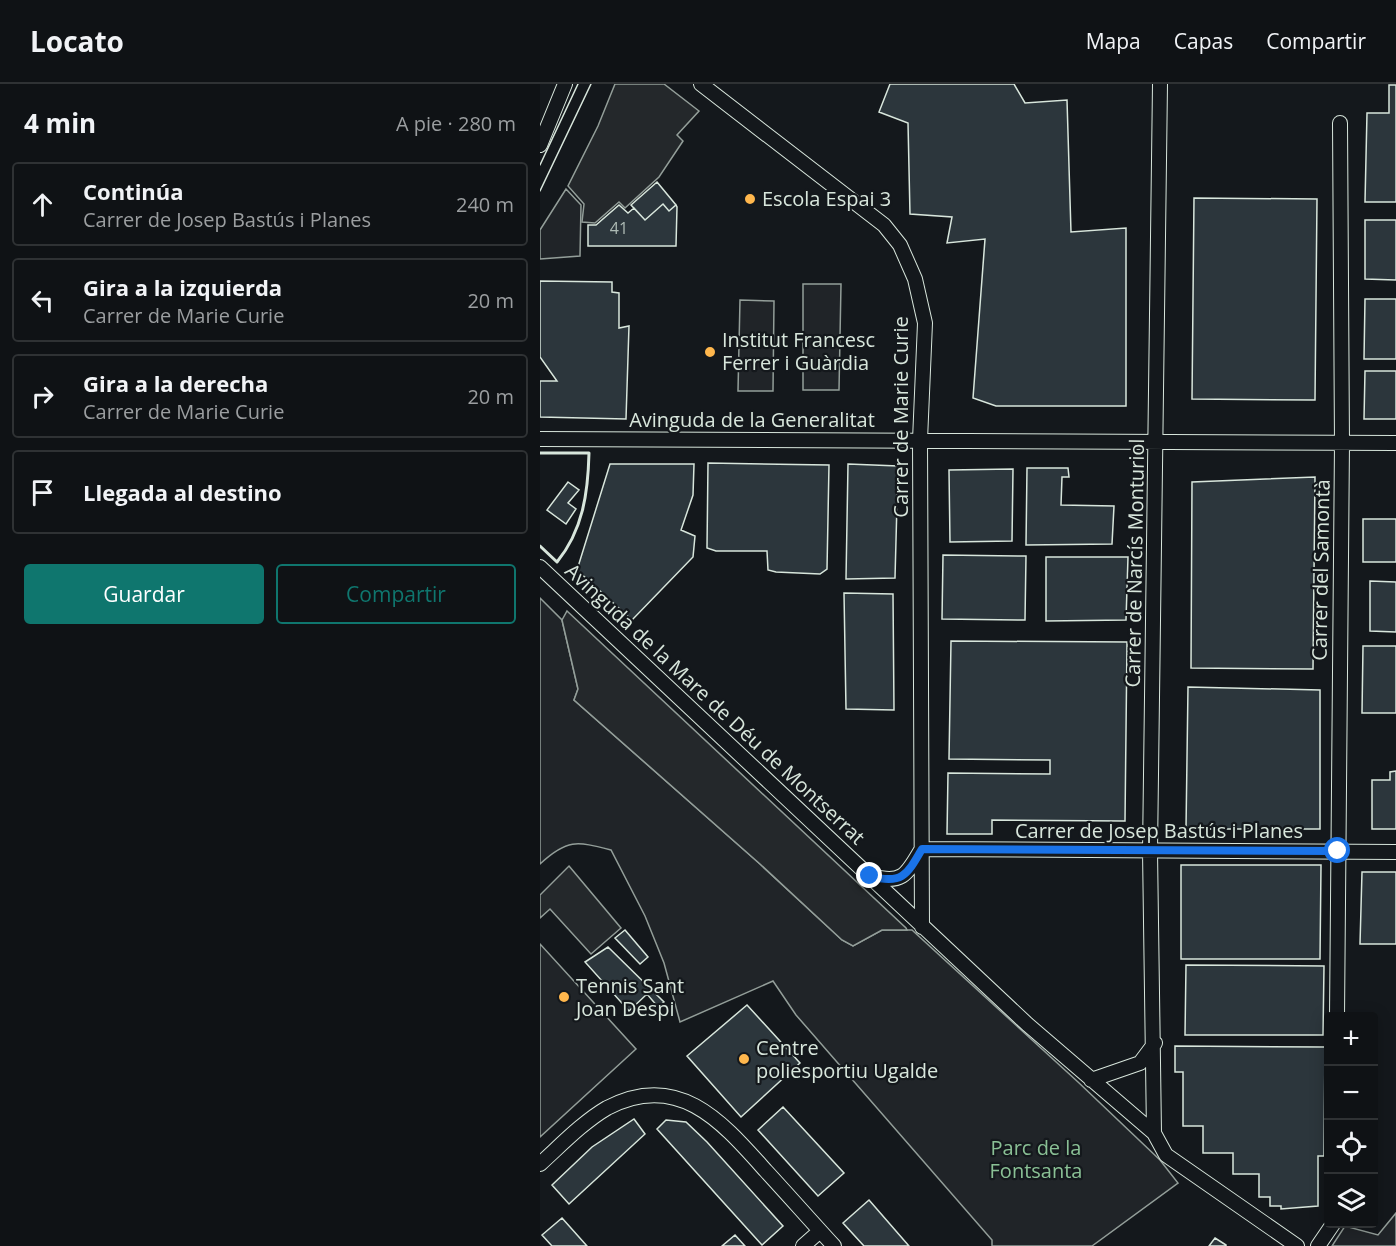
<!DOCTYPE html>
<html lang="es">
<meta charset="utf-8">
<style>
:root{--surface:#0f1215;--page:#1d2022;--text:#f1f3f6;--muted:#9b9ea0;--line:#2f3234;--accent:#0f766e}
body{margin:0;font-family:"Open Sans",sans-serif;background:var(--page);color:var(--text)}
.controls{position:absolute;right:18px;bottom:18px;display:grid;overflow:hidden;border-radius:6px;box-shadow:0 3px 15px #0003}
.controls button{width:54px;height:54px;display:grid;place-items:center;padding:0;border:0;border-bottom:2px solid var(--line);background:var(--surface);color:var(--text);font:30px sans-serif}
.stop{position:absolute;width:18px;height:18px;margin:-14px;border:4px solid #1a73e8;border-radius:50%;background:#fff}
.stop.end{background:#1a73e8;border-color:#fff;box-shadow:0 2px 6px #0008}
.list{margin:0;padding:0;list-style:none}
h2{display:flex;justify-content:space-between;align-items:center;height:78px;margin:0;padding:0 24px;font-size:26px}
h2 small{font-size:20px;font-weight:400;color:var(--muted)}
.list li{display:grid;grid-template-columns:39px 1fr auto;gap:18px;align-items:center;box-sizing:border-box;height:84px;margin:0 12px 12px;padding:0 12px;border:2px solid var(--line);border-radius:6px}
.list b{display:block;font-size:22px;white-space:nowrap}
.list p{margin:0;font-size:20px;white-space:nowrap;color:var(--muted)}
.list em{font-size:20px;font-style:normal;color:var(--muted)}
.actions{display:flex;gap:12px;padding:18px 24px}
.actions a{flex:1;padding:14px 0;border:2px solid var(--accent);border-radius:6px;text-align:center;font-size:21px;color:var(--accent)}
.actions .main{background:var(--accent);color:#fff}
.icon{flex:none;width:33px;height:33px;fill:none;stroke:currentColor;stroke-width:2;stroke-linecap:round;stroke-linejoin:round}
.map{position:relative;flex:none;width:856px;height:1162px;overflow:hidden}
header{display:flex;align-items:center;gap:36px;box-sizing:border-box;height:84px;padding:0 30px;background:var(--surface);border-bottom:2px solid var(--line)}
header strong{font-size:28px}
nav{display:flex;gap:33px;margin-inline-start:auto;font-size:21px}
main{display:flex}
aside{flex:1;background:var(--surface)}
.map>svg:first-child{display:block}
.green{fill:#202428;stroke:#939e99;stroke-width:1.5}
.parking{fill:#24282b;stroke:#939e99;stroke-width:1.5}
.building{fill:#2c363c;stroke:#d8e6dc;stroke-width:1.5}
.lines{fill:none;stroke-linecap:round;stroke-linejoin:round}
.minor-casing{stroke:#d8e6dc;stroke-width:16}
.minor{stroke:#14181c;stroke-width:14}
.tram{stroke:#d8e6dc;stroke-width:1.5}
.wall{stroke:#d8e6dc;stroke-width:3}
.route{stroke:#1a73e8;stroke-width:8}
.poi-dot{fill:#ffb74d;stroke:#14181c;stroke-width:2}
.labels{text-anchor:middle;stroke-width:4.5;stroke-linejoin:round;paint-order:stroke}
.number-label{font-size:16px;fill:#adbab4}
.poi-label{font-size:20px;fill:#d8e6dc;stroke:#14181c;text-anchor:start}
.street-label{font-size:20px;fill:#d8e6dc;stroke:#14181c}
.park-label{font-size:20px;fill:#8ac095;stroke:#14181c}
</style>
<header>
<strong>Locato</strong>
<nav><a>Mapa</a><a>Capas</a><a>Compartir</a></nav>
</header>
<main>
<aside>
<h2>4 min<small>A pie · 280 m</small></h2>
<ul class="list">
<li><svg class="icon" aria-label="ahead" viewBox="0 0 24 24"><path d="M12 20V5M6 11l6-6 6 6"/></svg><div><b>Continúa</b><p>Carrer de Josep Bastús i Planes</p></div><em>240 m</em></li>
<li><svg class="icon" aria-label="left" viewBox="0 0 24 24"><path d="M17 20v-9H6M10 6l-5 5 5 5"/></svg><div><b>Gira a la izquierda</b><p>Carrer de Marie Curie</p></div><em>20 m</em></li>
<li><svg class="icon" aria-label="right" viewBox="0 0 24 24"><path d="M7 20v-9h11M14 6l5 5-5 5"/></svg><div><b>Gira a la derecha</b><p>Carrer de Marie Curie</p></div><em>20 m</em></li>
<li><svg class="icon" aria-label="arrive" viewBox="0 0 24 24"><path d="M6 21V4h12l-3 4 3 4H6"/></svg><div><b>Llegada al destino</b></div></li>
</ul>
<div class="actions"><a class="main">Guardar</a><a>Compartir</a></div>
</aside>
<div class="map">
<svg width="856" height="1162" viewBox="0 0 856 1162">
<rect width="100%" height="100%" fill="#14181c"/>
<!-- green -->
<path class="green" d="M 26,105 L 41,121 L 40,172 L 0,175 L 0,146 Z
M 263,200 L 301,200 L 299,306 L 263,306 Z
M 200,216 L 234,217 L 233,307 L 198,307 Z
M 0,514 L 22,536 L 38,605 L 34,616 L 220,780 L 302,856 L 313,862 L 342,846 L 372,846 L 538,998 L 620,1076 L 638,1099 L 552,1162 L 452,1162 L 452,1156 L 256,931 L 233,897 L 140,938 L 124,879 L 105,832 L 71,766 C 36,757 27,755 0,780 Z
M 0,860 L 96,965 L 0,1053 Z
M 856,1129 L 856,1162 L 792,1162 L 805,1142 L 838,1151 Z"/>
<!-- parking -->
<path class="parking" d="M 75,0 L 124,0 L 159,27 L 137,51 L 143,57 L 119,93 L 85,124 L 79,118 L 55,139 L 42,138 L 44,120 L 28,102 L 58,42 Z
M 27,527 L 366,844 L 367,846 L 342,846 L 313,862 L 302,856 L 220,780 L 34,616 L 38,605 L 22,536 Z
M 29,782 L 81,844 L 51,870 L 10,825 L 0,834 L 0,811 Z"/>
<!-- building -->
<path class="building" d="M 350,0 L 474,0 L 485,19 L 527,16 L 531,148 L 586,144 L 586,322 L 456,322 L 433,314 L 445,155 L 407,159 L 412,133 L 370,130 L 368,39 L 339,28 Z
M 849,1 L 856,1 L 856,118 L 825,118 L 827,29 L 849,29 Z
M 117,98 L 136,121 L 129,127 L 123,120 L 105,136 L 91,121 Z
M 654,114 L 777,115 L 775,316 L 652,315 Z
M 123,120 L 129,127 L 136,121 L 137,123 L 136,162 L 48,162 L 48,141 L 56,141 L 79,121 L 88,129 L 94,124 L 105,136 Z
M 825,136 L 856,136 L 856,196 L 825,195 Z
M 0,197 L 72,198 L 72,208 L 79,209 L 79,244 L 89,242 L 86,335 L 0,333 L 0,297 L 17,297 L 0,273 Z
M 825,215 L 856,215 L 856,275 L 824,275 Z
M 825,287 L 856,287 L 856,335 L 824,335 Z
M 168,379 L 289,381 L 287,485 L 280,490 L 236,488 L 228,486 L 227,467 L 176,467 L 167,464 Z
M 70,380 L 154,380 L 153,411 L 141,446 L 155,452 L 153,473 L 92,536 L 37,486 Z
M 308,380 L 358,382 L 355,494 L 306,495 Z
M 487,384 L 528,384 L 529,393 L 522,393 L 521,421 L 574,422 L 572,460 L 486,461 Z
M 473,385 L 472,457 L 410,458 L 409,386 Z
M 775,393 L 773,585 L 651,584 L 652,398 Z
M 28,398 L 39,406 L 28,419 L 36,425 L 26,440 L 7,426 Z
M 823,435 L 856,435 L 856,478 L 823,478 Z
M 403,471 L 486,472 L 485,536 L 402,535 Z
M 506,473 L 588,473 L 586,536 L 506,537 Z
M 830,497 L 856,498 L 856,548 L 830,547 Z
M 304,509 L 353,510 L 354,626 L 306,625 Z
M 411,557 L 587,558 L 585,737 L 452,736 L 452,750 L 407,750 L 408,689 L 510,690 L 510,676 L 409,675 Z
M 823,562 L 856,562 L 856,629 L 822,629 Z
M 648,603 L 780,606 L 780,745 L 646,745 Z
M 856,687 L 856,745 L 832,745 L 832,696 L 850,696 L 850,688 Z
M 641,781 L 781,781 L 780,875 L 641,875 Z
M 822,788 L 856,788 L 856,860 L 820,860 Z
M 85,846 L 108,873 L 100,880 L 75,854 Z
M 68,863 L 124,918 L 118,923 L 107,910 L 89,927 L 45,878 Z
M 646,881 L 784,882 L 783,951 L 645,951 Z
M 207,921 L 260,979 L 201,1033 L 147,972 Z
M 635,962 L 785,963 L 784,1072 L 778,1072 L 778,1122 L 741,1125 L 741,1122 L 730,1122 L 730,1113 L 719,1113 L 719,1090 L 693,1090 L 693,1069 L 663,1069 L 663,1042 L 643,1042 L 643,988 L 635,988 Z
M 243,1023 L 304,1089 L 278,1112 L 218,1046 Z
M 94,1035 L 105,1050 L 29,1120 L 12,1101 L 52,1063 Z
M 126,1036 L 146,1038 L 167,1058 L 243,1142 L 222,1161 L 117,1045 Z
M 329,1116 L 369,1162 L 324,1162 L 303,1139 Z
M 22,1134 L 47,1162 L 12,1162 L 2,1151 Z
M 195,1151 L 205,1162 L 182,1162 Z
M 675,1154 L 686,1161 L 686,1162 L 669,1162 Z"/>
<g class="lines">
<defs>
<path id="minor" d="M 161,0 L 344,141 L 360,161 L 375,195 L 385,239 L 380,356 L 382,843
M 0,61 L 25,0
M 0,355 L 856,359
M 0,483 L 487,940 L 614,1049 L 626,1071 L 757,1162
M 382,765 L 856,768
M 332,792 C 362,801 367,790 381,766
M 797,932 L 802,359 L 800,39
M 551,996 L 600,979 L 615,959
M 614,1049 L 610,767 L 620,0
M 0,1080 C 21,1061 43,1038 67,1024 C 139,986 183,1039 226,1087 C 249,1112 271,1137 294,1162
M 263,1162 L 280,1147
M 778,1162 L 793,1140"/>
</defs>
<!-- minor casing -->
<use href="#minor" class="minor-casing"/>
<!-- minor -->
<use href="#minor" class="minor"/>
<!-- tram -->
<path class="tram" d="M 0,81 L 38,0
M 0,107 L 51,0"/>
<!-- wall -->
<path class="wall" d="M 0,369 L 49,369 C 48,409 43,446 17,478 L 0,462"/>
</g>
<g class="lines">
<!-- route -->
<path class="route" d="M 330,792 C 362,801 367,791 382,765 L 798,767"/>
</g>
<!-- markers -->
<g class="poi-dot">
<circle cx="210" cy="115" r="6"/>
<circle cx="170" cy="268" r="6"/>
<circle cx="24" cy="913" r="6"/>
<circle cx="204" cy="975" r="6"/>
</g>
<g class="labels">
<!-- number labels -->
<g class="number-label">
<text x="79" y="150">41</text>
</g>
<!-- poi labels -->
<g class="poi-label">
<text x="222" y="122">Escola Espai 3</text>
<text x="182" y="263">Institut Francesc<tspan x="182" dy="23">Ferrer i Guàrdia</tspan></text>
<text x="36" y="909">Tennis Sant<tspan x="36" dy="23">Joan Despi</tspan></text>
<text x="216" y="971">Centre<tspan x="216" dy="23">poliesportiu Ugalde</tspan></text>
</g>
<!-- street labels -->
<g class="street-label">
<text transform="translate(361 333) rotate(-90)" y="7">Carrer de Marie Curie</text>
<text x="212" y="343">Avinguda de la Generalitat</text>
<text transform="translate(595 479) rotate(-89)" y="7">Carrer de Narcís Monturiol</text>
<text transform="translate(781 486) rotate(-89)" y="7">Carrer del Samontà</text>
<text transform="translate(175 620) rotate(43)" y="7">Avinguda de la Mare de Déu de Montserrat</text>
<text x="619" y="754">Carrer de Josep Bastús i Planes</text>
</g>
<!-- park labels -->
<g class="park-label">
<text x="496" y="1071">Parc de la<tspan x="496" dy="23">Fontsanta</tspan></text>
</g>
</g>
</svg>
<div class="controls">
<button>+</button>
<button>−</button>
<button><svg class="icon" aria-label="locate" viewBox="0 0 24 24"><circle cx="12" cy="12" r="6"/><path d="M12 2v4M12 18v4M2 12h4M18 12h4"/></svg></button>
<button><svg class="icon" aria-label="layers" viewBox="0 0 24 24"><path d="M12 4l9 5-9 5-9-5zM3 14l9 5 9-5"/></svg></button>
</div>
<div class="stop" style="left:798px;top:767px"></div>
<div class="stop end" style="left:330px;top:792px"></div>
</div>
</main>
